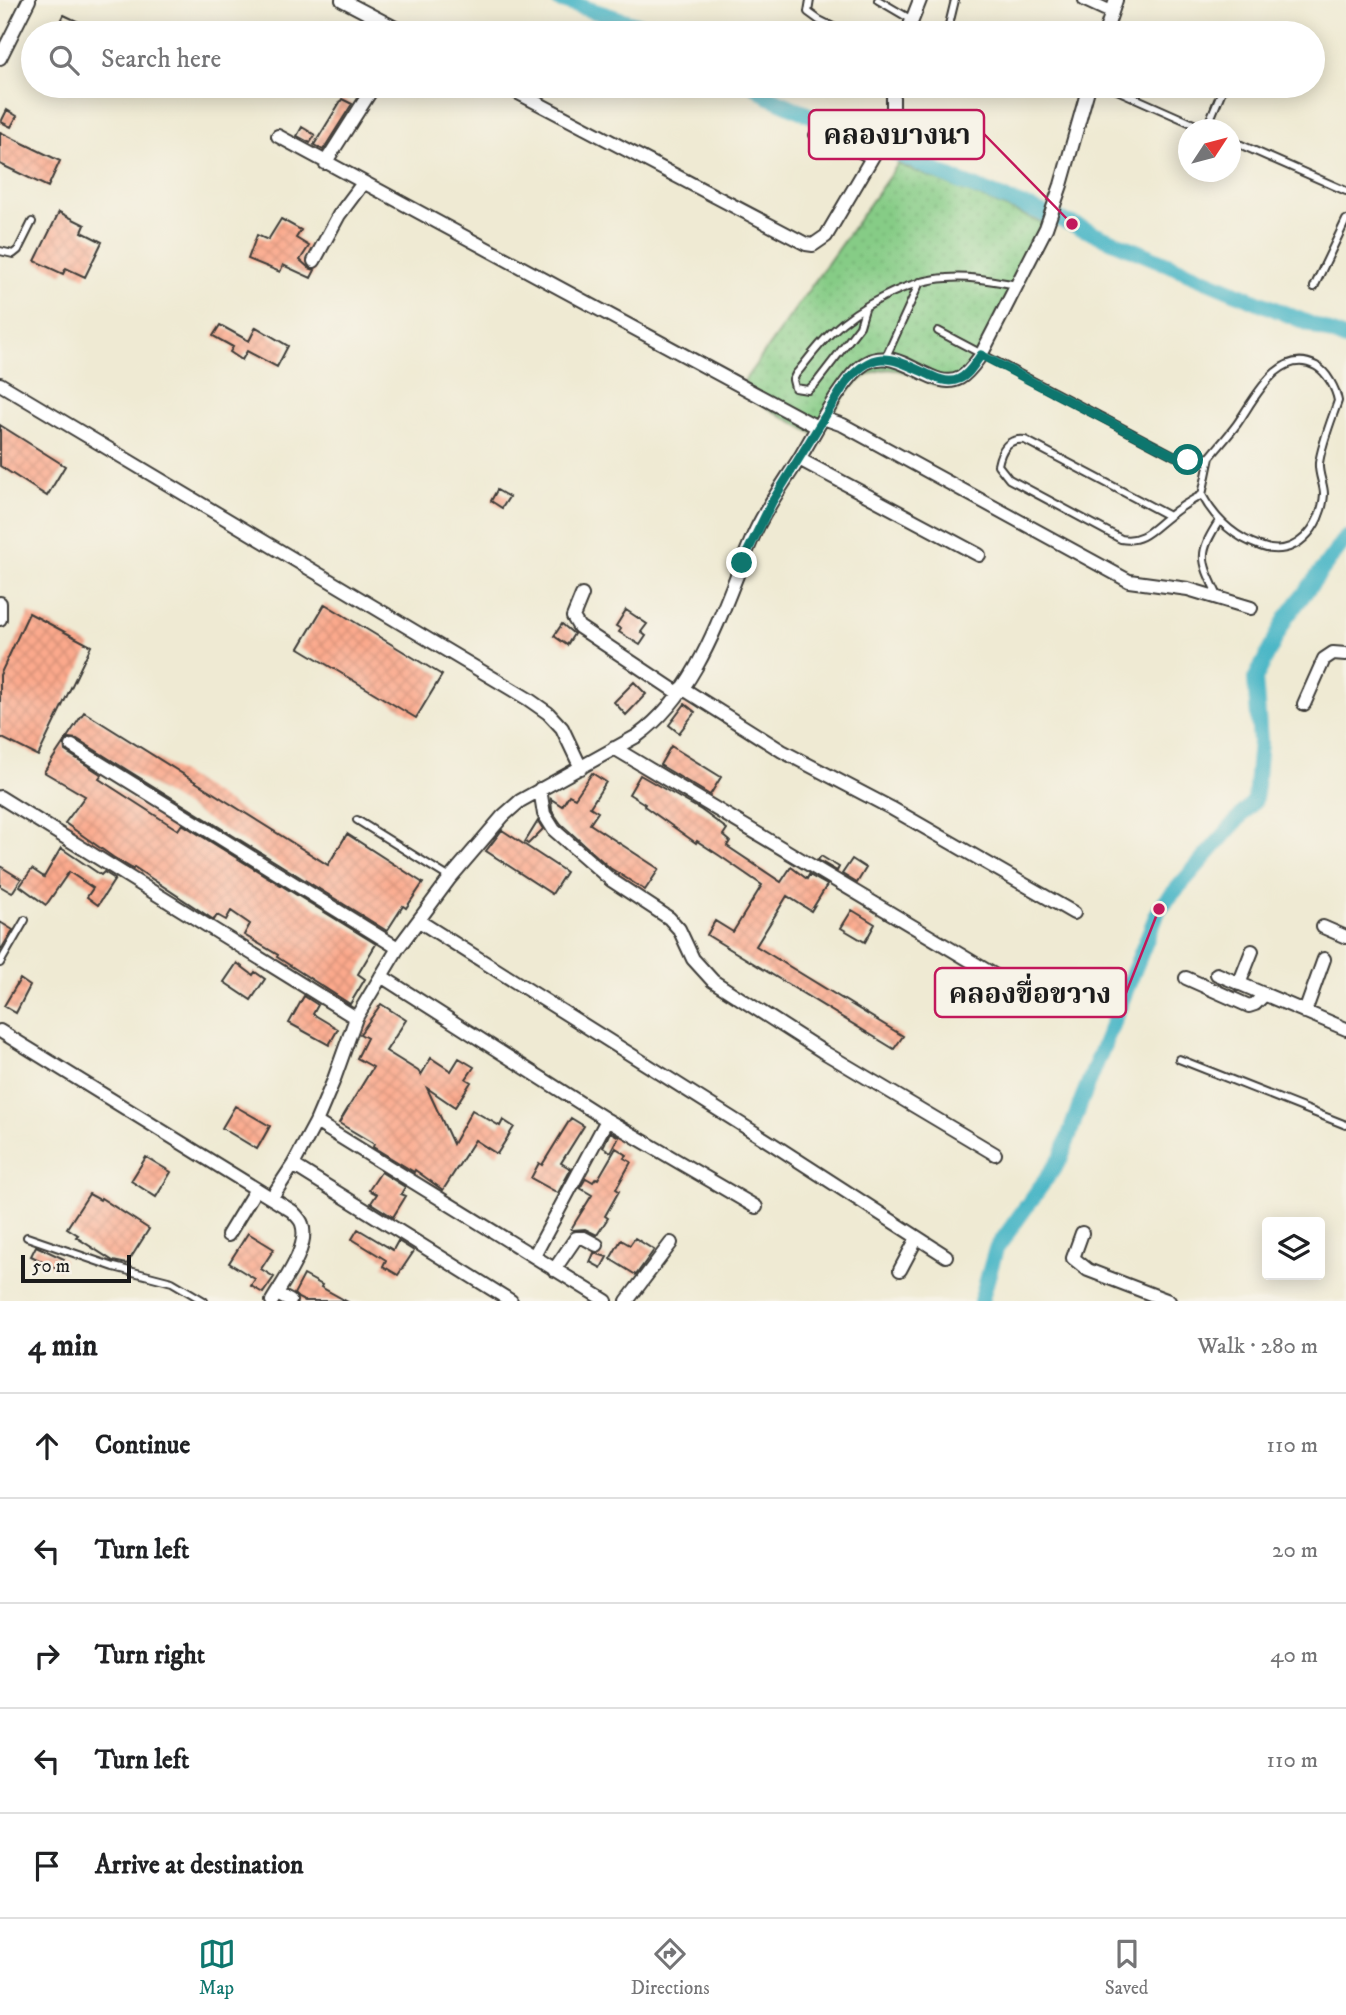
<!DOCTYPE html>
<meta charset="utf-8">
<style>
:root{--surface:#fff;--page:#f6f6f6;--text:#202124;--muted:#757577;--line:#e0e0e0;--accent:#0f766e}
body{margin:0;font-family:"IM FELL DW Pica","Noto Serif Thai",serif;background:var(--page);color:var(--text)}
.controls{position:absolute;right:21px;bottom:21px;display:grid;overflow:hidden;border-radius:7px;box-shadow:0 4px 18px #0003}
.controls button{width:63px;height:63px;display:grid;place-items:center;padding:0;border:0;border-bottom:2px solid var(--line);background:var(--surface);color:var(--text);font:35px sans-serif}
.compass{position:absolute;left:1178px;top:119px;width:63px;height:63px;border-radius:50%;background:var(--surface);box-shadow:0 4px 18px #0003;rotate:54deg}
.scale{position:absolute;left:21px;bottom:18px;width:110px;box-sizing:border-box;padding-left:7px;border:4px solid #1c1c1c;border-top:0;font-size:19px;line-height:24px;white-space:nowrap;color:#1c1c1c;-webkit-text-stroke:5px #f7f3e8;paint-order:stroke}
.stop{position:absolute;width:21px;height:21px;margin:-16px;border:5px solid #0f766e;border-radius:50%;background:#fff}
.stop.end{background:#0f766e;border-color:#fff;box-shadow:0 2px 7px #0008}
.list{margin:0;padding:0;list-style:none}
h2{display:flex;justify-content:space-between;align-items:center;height:91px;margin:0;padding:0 28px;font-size:30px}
h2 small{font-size:23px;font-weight:400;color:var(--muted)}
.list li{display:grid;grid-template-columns:46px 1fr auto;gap:21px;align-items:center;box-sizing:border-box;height:105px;padding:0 28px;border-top:2px solid var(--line)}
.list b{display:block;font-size:26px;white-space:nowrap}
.list em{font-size:23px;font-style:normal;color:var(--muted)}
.icon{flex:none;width:38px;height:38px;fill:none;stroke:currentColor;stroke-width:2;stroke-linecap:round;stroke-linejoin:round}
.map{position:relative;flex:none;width:1346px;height:1301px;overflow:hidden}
.search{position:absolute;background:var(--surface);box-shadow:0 4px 18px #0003;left:21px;right:21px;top:21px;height:77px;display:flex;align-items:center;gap:18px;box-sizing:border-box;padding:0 24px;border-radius:38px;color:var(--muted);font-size:26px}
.sheet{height:616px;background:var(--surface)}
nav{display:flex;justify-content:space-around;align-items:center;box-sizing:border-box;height:98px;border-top:2px solid var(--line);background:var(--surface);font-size:19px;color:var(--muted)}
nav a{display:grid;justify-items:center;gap:4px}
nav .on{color:var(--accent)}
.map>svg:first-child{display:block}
.park{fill:url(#park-dots);stroke:#517451;stroke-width:2}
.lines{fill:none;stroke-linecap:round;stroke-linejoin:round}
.canal{stroke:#4ab6c6;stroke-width:16}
.building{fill:url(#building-cross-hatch)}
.lane-casing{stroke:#3c3b37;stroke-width:10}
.street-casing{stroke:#3c3b37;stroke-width:16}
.lane{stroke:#fff;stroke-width:6}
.street{stroke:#fff;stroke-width:12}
.route{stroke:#0f766e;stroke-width:9}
.leader{fill:none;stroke:#c2185b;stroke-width:2.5}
.callout-dot{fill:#c2185b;stroke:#f7f3e8;stroke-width:2.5}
.callout{fill:#f7f3e8;stroke:#c2185b;stroke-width:2.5}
.callout-label{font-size:28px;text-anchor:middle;font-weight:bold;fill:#1c1c1c}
</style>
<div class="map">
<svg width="1346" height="1301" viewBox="0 0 1346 1301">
<defs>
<pattern id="park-dots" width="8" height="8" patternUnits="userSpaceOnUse" patternTransform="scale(1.75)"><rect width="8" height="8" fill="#86cc86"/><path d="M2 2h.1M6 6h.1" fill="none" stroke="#73af73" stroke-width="1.8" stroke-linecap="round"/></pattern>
<pattern id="building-cross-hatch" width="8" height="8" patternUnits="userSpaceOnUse" patternTransform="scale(1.75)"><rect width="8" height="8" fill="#fba98c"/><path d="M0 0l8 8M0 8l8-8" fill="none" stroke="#d79178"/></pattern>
</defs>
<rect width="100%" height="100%" fill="#f7f3e8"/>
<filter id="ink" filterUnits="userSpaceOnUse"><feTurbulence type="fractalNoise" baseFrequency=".0143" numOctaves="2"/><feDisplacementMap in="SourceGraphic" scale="14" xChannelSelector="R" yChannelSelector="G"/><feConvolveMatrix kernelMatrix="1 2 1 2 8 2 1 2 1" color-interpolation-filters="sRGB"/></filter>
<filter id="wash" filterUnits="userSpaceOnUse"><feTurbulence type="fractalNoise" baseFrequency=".00686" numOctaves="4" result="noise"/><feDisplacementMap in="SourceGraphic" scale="28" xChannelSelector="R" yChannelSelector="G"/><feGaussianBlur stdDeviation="1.57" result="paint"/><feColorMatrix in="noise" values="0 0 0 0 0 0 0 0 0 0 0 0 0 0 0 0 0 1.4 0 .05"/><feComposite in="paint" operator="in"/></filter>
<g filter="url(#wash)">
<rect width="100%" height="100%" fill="#efead3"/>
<!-- park -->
<path class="park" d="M 898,164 L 1048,225 L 973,374 C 969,378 965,383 960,385 C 927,400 899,339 849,390 C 837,403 828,422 818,436 L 737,391 Z"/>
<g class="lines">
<!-- canal -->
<path class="canal" d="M 559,0 L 664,33
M 755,86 L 769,97 L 961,182 L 1072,224 L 1346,339
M 981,1301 L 996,1249 L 1061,1158 L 1082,1099 L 1159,909 L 1255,800 L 1260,741 L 1255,679 L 1286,618 L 1346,538"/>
</g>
<g id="blocks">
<!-- building -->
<path class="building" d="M 64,15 L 102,33 L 55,33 Z
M 342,99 L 352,104 L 323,150 L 314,145 Z
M 7,110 L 17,116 L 11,127 L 1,122 Z
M 302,127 L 315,135 L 310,143 L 297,136 Z
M 0,132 L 60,161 L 48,187 L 0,164 Z
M 59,212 L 85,225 L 82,232 L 102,242 L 85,277 L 66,268 L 63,274 L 35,261 Z
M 281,219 L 301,230 L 296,238 L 309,246 L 300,260 L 309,268 L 315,270 L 311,278 L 283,265 L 280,272 L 248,259 L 257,235 L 268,240 Z
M 220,325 L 249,341 L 256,327 L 288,346 L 277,367 L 247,351 L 242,360 L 230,352 L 233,347 L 213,336 Z
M 0,425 L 65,466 L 47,496 L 0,466 Z
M 497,490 L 509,497 L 502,508 L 491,501 Z
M 325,604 L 442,675 L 416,718 L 299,648 Z
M 626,610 L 647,624 L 641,632 L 646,636 L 640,645 L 619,632 L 621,629 L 616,626 Z
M 29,613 L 91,646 L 38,756 L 0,737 L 0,675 Z
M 562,624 L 574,634 L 567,645 L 554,636 Z
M 634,682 L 646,694 L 626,715 L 614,702 Z
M 685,704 L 695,712 L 679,733 L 669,725 Z
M 84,712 L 328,865 L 347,834 L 423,883 L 406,908 L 403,906 L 387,931 L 77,739 L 69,738 L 64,742 L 65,751 L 102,775 L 99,779 L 178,830 L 182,824 L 376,944 L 358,974 L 365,979 L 350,1004 L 277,957 L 278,955 L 244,935 L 250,924 L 231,911 L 226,920 L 217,915 L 214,920 L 134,867 L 133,869 L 113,857 L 65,823 L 85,796 L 44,772 Z
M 671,746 L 721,777 L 710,795 L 660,765 Z
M 592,773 L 606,782 L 590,807 L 598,812 L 590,824 L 659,869 L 645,890 L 610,868 L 561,824 L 552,811 L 551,799 L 562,806 L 569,795 L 575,798 Z
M 640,775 L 701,810 L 727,829 L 723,835 L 730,841 L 727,846 L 781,882 L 791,867 L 807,879 L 809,875 L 827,885 L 811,911 L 787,896 L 756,946 L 903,1036 L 894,1049 L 707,935 L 715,921 L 733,932 L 762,885 L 720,856 L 697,841 L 696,843 L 644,806 L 645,804 L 629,794 Z
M 538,821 L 543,829 L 528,844 L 525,842 Z
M 502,830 L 566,872 L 552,894 L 486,851 Z
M 61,848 L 101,875 L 104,872 L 115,879 L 98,905 L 87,897 L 93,888 L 69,872 L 46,905 L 20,886 L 32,869 L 44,877 Z
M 821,856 L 839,867 L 837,871 L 818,860 Z
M 852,859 L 866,868 L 857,883 L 842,874 Z
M 0,866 L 21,879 L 12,893 L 0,886 Z
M 852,910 L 875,924 L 865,942 L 841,928 Z
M 0,922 L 13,930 L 0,951 Z
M 237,963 L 253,975 L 255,972 L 265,979 L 251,1000 L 224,982 Z
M 20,979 L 30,986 L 16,1013 L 4,1006 Z
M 304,996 L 318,1005 L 313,1014 L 338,1029 L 329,1045 L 289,1023 Z
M 381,1004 L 406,1020 L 386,1051 L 418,1071 L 421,1075 L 431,1058 L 451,1071 L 459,1058 L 474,1067 L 466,1079 L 471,1082 L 455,1107 L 427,1088 L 453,1144 L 472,1110 L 500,1126 L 503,1120 L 514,1127 L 497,1154 L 475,1140 L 443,1190 L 415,1170 L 414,1172 L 373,1147 L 374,1144 L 339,1123 L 373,1067 L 357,1058 L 367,1038 L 360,1034 Z
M 235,1106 L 270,1126 L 257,1149 L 222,1128 Z
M 571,1118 L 584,1126 L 561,1163 L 571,1169 L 558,1193 L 531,1178 L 539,1163 L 542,1165 Z
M 610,1132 L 619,1137 L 611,1152 L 603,1147 Z
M 616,1148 L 627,1155 L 624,1158 L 631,1162 L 616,1189 L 619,1191 L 605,1216 L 608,1218 L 597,1235 L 585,1229 L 573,1230 L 571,1229 L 592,1195 L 580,1188 L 586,1178 L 593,1182 L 596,1178 L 598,1179 Z
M 146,1157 L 171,1172 L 156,1197 L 131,1181 Z
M 381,1172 L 405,1187 L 401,1194 L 406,1196 L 393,1217 L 371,1203 L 377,1194 L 369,1190 Z
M 89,1194 L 100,1200 L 101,1198 L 149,1229 L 127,1264 L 113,1261 L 76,1237 L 78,1235 L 67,1228 Z
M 358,1229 L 393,1250 L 398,1241 L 414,1251 L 398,1275 L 383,1266 L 386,1260 L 352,1239 Z
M 248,1233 L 274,1249 L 261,1269 L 274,1277 L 263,1293 L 251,1286 L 255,1279 L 229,1263 Z
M 635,1238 L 654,1250 L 636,1275 L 610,1259 L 621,1240 L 630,1245 Z
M 36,1246 L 64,1259 L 59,1270 L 31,1256 Z
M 594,1253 L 607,1257 L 601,1268 L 590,1262 Z
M 304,1275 L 322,1285 L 321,1287 L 346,1301 L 304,1301 L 298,1298 L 294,1294 Z"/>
</g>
</g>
<g filter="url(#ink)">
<use href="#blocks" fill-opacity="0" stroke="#3c3b37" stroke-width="2"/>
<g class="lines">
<defs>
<path id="lane" d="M 810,0 L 808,12 L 819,20 L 845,33
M 878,0 L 912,20
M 947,33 L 955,0
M 1108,86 L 1207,130
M 1206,129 L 1224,86
M 813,135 L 824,135 L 871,160
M 1230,140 L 1346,191
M 0,251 L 13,254 L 18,250 L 32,222
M 1314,287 L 1346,220
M 865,309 L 860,326 L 816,383 L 808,390 L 795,388 L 793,380 L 796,374 C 807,361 818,345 831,333 C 859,306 908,280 947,278 C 971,276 994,281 1017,285
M 938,331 L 1175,456 L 1188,460 L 1210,457 C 1219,446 1229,435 1237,424 C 1254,400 1279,346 1316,366 C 1327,372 1336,389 1338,401 C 1331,421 1322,443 1319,463 C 1318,474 1324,484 1324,494 C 1322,527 1295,560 1260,546 C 1234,537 1215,519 1202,495 L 1210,457
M 885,359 L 920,282
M 1169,516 L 1025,440 C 1007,438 1001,450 998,465 L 1009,479 L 1121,539 C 1143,543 1153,528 1169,516 C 1179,508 1190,501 1202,495
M 1218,596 C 1201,560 1197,555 1219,521
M 357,820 L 450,878
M 0,963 L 25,920
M 1179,1059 L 1346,1125
M 27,1237 L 114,1267 L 172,1282 L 204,1301"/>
<path id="street" d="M 342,0 L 405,33
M 1085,0 L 1111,12
M 907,33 L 920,0
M 1105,33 L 1116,0
M 0,58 L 29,0
M 505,86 L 806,244 L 813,245 L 826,236 L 876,151 L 893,114 L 893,86
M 278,136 L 817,427
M 325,163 L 374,86
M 314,261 L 339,215 L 363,183
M 0,384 L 528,699 L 548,713 L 562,728 L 581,768
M 823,418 L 843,425 L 1129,581 L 1188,589 L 1251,608
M 799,459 L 979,555
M 582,595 L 573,617 L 579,627 L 678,693
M 0,603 L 0,619
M 682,688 L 782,751 L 891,808 L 1074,913
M 1304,704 L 1324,659 L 1333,653 L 1346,654
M 72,746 L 398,948
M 614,748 L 1031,997
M 540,789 L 544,814 L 554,830 L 611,880 L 669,918 L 679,929 L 693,959 L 713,981 L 822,1051 L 995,1154
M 0,797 L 356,1018
M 419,921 L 771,1143 L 946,1256
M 1323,927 L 1346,937
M 1217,974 L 1346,1029
M 381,976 L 607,1120 L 756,1207
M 1186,978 L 1249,1006 L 1255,1004 L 1265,994
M 1239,984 L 1252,951
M 1305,1012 L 1324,959
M 0,1031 L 292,1211 C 296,1215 301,1220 302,1224 C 310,1247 283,1282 272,1301
M 316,1122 L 606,1301
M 293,1165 L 511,1301
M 272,1197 L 293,1165 L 316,1122 L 333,1082 L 356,1018 L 398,948 L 450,878 L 503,816 L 520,801 L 637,736 C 703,688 723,603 755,532 C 767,506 784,483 799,459 C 816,431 831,400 853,374 C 890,330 929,395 960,378 C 969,373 975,363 981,355 L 1046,228 L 1061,185 L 1089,86
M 1082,1233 L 1073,1258 L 1088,1270 L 1169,1301
M 228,1235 L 256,1189
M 534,1256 L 607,1120
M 554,1270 L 576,1238 L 584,1238 L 597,1245
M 900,1270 L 917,1238
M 277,1294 L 290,1301
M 627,1301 L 671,1243"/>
</defs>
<!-- lane casing -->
<use href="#lane" class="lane-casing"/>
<!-- street casing -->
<use href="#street" class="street-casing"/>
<!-- lane -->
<use href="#lane" class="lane"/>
<!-- street -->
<use href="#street" class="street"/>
</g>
</g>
<g class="lines" filter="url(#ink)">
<!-- route -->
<path class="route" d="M 742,563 L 772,502 L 845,384 C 876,345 893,359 932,376 C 940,380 950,383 959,379 C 969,375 975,363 981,355 L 1175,456 L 1188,460"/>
</g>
<!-- callouts -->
<path class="leader" d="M1072 224L984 134M1159 909L1126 993"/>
<g class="callout-dot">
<circle cx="1072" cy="224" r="7"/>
<circle cx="1159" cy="909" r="7"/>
</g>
<g class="callout">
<rect x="809" y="110" width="175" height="49" rx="7"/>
<rect x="935" y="968" width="191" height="49" rx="7"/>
</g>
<g class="callout-label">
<text x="897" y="144">คลองบางนา</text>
<text x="1030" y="1003">คลองขื่อขวาง</text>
</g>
</svg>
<div class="controls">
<button><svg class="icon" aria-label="layers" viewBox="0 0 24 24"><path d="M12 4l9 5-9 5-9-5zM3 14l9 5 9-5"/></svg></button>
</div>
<svg class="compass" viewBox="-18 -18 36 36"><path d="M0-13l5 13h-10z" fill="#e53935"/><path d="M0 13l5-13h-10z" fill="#757577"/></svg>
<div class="scale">50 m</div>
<div class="stop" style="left:1188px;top:460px"></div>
<div class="stop end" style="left:742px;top:563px"></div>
<div class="search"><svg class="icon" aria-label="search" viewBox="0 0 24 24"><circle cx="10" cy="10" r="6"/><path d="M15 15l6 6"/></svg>Search here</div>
</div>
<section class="sheet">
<h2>4 min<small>Walk · 280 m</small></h2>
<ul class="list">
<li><svg class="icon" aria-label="ahead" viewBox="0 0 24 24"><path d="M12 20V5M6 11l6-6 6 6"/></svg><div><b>Continue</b></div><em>110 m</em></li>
<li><svg class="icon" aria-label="left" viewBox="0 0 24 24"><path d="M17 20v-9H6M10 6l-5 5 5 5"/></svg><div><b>Turn left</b></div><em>20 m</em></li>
<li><svg class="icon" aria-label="right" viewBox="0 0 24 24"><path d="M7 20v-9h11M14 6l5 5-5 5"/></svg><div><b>Turn right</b></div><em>40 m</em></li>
<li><svg class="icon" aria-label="left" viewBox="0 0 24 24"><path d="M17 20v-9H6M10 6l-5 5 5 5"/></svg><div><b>Turn left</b></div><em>110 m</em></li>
<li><svg class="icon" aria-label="arrive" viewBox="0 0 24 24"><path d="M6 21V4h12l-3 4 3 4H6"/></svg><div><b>Arrive at destination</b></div></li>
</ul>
</section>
<nav>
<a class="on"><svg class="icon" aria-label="map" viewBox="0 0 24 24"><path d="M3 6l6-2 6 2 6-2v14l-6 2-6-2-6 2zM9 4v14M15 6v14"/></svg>Map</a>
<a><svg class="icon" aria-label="directions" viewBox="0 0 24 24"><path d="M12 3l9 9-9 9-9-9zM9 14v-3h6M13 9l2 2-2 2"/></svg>Directions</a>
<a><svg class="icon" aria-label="saved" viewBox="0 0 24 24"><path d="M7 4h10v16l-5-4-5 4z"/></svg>Saved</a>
</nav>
